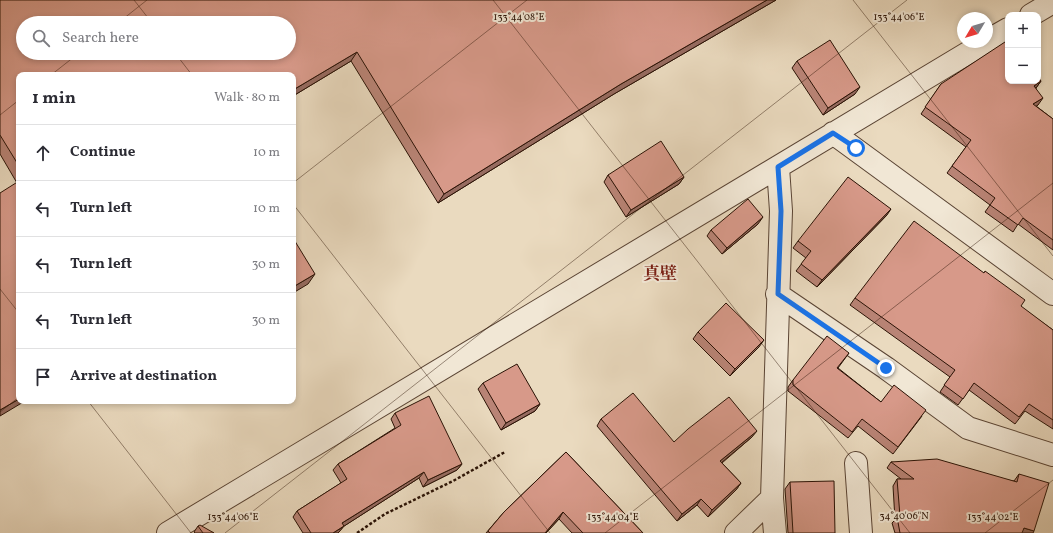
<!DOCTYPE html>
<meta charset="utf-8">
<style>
:root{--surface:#fff;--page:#f2f2f3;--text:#2b2b33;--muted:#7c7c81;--line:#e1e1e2}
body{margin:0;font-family:Vollkorn,"Noto Serif JP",serif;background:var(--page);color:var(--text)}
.controls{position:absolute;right:12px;top:12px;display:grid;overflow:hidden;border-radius:8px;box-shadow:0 2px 6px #0003}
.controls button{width:36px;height:36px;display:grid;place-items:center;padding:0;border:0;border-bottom:1px solid var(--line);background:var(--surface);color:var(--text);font:20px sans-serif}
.compass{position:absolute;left:957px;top:12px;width:36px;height:36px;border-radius:50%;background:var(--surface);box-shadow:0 2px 6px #0003;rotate:232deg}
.stop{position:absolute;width:12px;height:12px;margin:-9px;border:3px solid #1a73e8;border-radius:50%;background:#fff}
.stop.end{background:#1a73e8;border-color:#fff;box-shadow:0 1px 4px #0008}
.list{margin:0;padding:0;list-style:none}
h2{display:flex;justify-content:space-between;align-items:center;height:52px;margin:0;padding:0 16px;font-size:17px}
h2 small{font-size:13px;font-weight:400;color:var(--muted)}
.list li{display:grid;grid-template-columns:26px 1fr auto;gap:12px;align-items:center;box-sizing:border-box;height:56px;padding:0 16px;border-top:1px solid var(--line)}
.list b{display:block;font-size:15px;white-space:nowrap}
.list em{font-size:13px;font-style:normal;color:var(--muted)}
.icon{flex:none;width:22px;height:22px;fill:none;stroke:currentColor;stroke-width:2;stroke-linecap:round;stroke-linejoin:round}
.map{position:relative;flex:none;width:1053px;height:533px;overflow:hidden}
.search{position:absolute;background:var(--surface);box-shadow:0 2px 6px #0003;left:16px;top:16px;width:280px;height:44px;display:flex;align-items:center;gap:10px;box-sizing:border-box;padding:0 14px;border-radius:22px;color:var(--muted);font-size:15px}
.panel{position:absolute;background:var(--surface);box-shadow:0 2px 6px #0003;left:16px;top:72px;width:280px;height:332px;border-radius:8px}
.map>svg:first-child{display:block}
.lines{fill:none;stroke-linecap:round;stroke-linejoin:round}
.minor-casing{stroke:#5a4434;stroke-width:24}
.path{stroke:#2a1205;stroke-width:2.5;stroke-dasharray:3 2;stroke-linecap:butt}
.minor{stroke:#f1e7d5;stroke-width:22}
.wall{fill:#b98476;stroke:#2a1205}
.shaded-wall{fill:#966b60;stroke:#2a1205}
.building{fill:#d79989;stroke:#2a1205;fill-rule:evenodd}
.route{stroke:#1a73e8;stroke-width:5}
.ticks{fill:none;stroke:#2a1205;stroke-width:1;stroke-opacity:0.45}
.labels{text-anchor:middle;stroke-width:4;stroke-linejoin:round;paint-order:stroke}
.quarter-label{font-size:17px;font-weight:bold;fill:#7a1f14;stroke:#f1e7d5}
.ticks-label{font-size:10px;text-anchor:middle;fill:#2a1205;stroke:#f1e7d5;stroke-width:4;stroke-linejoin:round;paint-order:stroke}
</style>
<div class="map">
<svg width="1053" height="533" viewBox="0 0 1053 533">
<rect width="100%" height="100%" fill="#eadabf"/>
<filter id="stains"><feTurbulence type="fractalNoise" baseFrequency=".005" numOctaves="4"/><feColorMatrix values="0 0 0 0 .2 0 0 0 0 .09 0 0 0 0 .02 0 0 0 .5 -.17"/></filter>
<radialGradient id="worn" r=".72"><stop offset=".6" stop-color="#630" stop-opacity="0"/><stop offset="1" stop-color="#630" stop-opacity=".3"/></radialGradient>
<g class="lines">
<defs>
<path id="minor" d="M 1031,15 L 1053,2
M 987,41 L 1008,29
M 833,133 L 1053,294
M 777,294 L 886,368 L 968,428 L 1053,455
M 856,463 L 861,533
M 168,533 L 986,42
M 736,533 L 772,498
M 775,533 L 772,498 L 781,211 L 778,167"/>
</defs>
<!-- minor casing -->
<use href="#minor" class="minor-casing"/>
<!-- path -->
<path class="path" d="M 357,533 L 385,514 L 453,481 L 505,452"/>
<!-- minor -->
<use href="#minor" class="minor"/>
</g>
<!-- wall -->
<path class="wall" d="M 0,0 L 776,0 L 614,94 L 438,203 L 351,61 L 293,96 L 293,75 L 19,75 L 19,401 L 17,183 L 0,154 Z
M 797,61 L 855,94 L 823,115 L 792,68 Z
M 1041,81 L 1036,88 L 1038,105 L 1036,106 L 1053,119 L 1053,250 L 1018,224 L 1013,232 L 985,212 L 990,205 L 947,173 L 966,147 L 921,114 L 941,84 Z
M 608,175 L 684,177 L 679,184 L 626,217 L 604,182 Z
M 887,215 L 817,287 L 796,271 L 806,258 L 793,248 L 798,241 Z
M 758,224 L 722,254 L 707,236 L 711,230 Z
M 855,298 L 1021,307 L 1053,330 L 1053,429 L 1025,411 L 1015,424 L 969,390 L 958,405 L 940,392 L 950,377 L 850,305 Z
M 698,332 L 759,347 L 730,376 L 693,339 Z
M 849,353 L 838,368 L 881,402 L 922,416 L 893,454 L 858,426 L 848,438 L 788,391 L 788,387 L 793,380 Z
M 483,383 L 540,404 L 535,411 L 501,430 L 478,389 Z
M 395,413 L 462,464 L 457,470 L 423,487 L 419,478 L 344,526 L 338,533 L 303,533 L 293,517 L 297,511 L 341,483 L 333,470 L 338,464 L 395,428 L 391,419 Z
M 601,419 L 674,442 L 752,437 L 722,463 L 741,483 L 736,490 L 708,517 L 697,505 L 677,521 L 597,426 Z
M 566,452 L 643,533 L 572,533 L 559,519 L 546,533 L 486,533 L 504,512 Z
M 891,462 L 1014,481 L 1019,474 L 1033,533 L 895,533 L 892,523 L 895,520 L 893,486 L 897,479 L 901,479 L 887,468 Z
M 790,482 L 835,533 L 788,533 L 785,489 Z
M 198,526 L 214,533 L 195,533 L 194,532 Z"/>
<!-- shaded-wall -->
<path class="shaded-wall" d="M 767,0 L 776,0 L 614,94 L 438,203 L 444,194 L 621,84 Z
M 357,52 L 351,61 L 293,96 L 293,90 Z
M 1041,81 L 1036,88 L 1034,86 Z
M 860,87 L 855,94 L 823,115 L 828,108 Z
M 1043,98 L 1038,105 L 1029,111 L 1033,104 Z
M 684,177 L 679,184 L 626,217 L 631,210 Z
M 891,209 L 887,215 L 817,287 L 822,280 Z
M 763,217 L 758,224 L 722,254 L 727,248 Z
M 315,274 L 308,284 L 293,293 L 293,287 Z
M 764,340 L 759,347 L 730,376 L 735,369 Z
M 19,399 L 19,401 L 25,401 L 0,416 L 0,410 Z
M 540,404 L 535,411 L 501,430 L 506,423 Z
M 757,431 L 752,437 L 715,468 L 720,461 Z
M 462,464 L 457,470 L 423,487 L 428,480 Z
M 424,472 L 419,478 L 338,530 L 342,523 Z
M 741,483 L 736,490 L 708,517 L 712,510 Z
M 701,499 L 697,505 L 677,521 L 682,514 Z
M 563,512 L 559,519 L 546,533 L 545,533 Z
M 344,526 L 339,532 L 338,533 L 333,533 Z
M 1024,528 L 1034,531 L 1033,533 L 1020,533 Z"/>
<!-- building -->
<path class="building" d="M 0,0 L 767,0 L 621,84 L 444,194 L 357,52 L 293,90 L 293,75 L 19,75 L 19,166 L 0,135 ZM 23,23 L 289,23 L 289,53 L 23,53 Z
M 830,40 L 860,87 L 828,108 L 797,61 Z
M 1008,40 L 1008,81 L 1038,81 L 1038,77 L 1041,81 L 1034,86 L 1043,98 L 1033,104 L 1053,119 L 1053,240 L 1023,218 L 1018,225 L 990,205 L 995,198 L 952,166 L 971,140 L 925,107 L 941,84 Z
M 661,141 L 684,177 L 631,210 L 608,175 Z
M 848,177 L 891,209 L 822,280 L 801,264 L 811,251 L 798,241 Z
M 19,181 L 19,399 L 0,410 L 0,193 Z
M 748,199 L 763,217 L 727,248 L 711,230 Z
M 914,221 L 984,273 L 985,271 L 1025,300 L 1021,306 L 1053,330 L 1053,420 L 1029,404 L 1019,417 L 974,383 L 963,399 L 944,385 L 955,370 L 855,298 Z
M 293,238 L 315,274 L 293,287 Z
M 726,303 L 764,340 L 735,369 L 698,332 Z
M 827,336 L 849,353 L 837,368 L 881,402 L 894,385 L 926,410 L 898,447 L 862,419 L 852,432 L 793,385 L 793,380 Z
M 517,364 L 540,404 L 506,423 L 483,383 Z
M 633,393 L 674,442 L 688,429 L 729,397 L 757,431 L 720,461 L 741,483 L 712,510 L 701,499 L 682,514 L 601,419 Z
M 429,396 L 462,464 L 428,480 L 424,472 L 342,523 L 344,526 L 333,533 L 311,533 L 297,511 L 347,479 L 338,464 L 401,425 L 395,413 Z
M 566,452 L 643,533 L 583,533 L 563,512 L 545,533 L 490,533 L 488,531 L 504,512 Z
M 937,459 L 1017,482 L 1019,474 L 1049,483 L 1034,531 L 1024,528 L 1022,533 L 900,533 L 897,517 L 900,516 L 897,479 L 914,479 L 891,462 Z
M 834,481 L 835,533 L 793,533 L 790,482 Z
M 200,525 L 214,533 L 203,533 L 198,526 Z"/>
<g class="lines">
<!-- route -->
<path class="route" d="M 856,148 L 833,133 L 778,167 L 781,211 L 778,294 L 886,368"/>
</g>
<!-- ticks -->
<path class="ticks" d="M 134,0 L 152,23M 493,0 L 910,533M 853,0 L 1053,256M 118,23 L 147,0M 175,53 L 192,75M 51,75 L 79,53M 0,115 L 19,100M 293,183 L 527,0M 293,204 L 550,533M 0,289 L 19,313M 88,401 L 191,533M 0,412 L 19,397M 225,533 L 907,0M 605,533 L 1053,183M 985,533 L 1053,480"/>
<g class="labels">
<!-- quarter labels -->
<g class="quarter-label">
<text x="660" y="279">真壁</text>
</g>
</g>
<g class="ticks-label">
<text x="519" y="20">133°44'08"E</text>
<text x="899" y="20">133°44'06"E</text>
<text x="904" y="519">34°40'06"N</text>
<text x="233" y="520">133°44'06"E</text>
<text x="613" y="520">133°44'04"E</text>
<text x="993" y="520">133°44'02"E</text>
</g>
<rect width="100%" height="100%" filter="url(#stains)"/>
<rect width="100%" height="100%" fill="url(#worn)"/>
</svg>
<div class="controls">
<button>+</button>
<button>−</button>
</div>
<svg class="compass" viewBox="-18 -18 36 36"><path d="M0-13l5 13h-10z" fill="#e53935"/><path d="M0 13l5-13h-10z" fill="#7c7c81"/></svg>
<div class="stop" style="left:856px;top:148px"></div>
<div class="stop end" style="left:886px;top:368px"></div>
<div class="search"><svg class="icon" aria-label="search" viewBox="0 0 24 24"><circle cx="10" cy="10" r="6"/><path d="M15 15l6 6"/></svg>Search here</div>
<section class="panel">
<h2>1 min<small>Walk · 80 m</small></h2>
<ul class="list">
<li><svg class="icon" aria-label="ahead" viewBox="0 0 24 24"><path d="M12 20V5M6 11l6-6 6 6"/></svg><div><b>Continue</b></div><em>10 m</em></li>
<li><svg class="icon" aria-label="left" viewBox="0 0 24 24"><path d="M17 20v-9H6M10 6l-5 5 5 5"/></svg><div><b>Turn left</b></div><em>10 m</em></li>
<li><svg class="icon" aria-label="left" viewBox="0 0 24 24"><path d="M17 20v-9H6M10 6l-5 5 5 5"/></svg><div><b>Turn left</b></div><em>30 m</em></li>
<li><svg class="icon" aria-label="left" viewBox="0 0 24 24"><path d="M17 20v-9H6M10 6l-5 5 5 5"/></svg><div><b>Turn left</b></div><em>30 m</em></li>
<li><svg class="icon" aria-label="arrive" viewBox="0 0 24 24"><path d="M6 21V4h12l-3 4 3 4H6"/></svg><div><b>Arrive at destination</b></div></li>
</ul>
</section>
</div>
